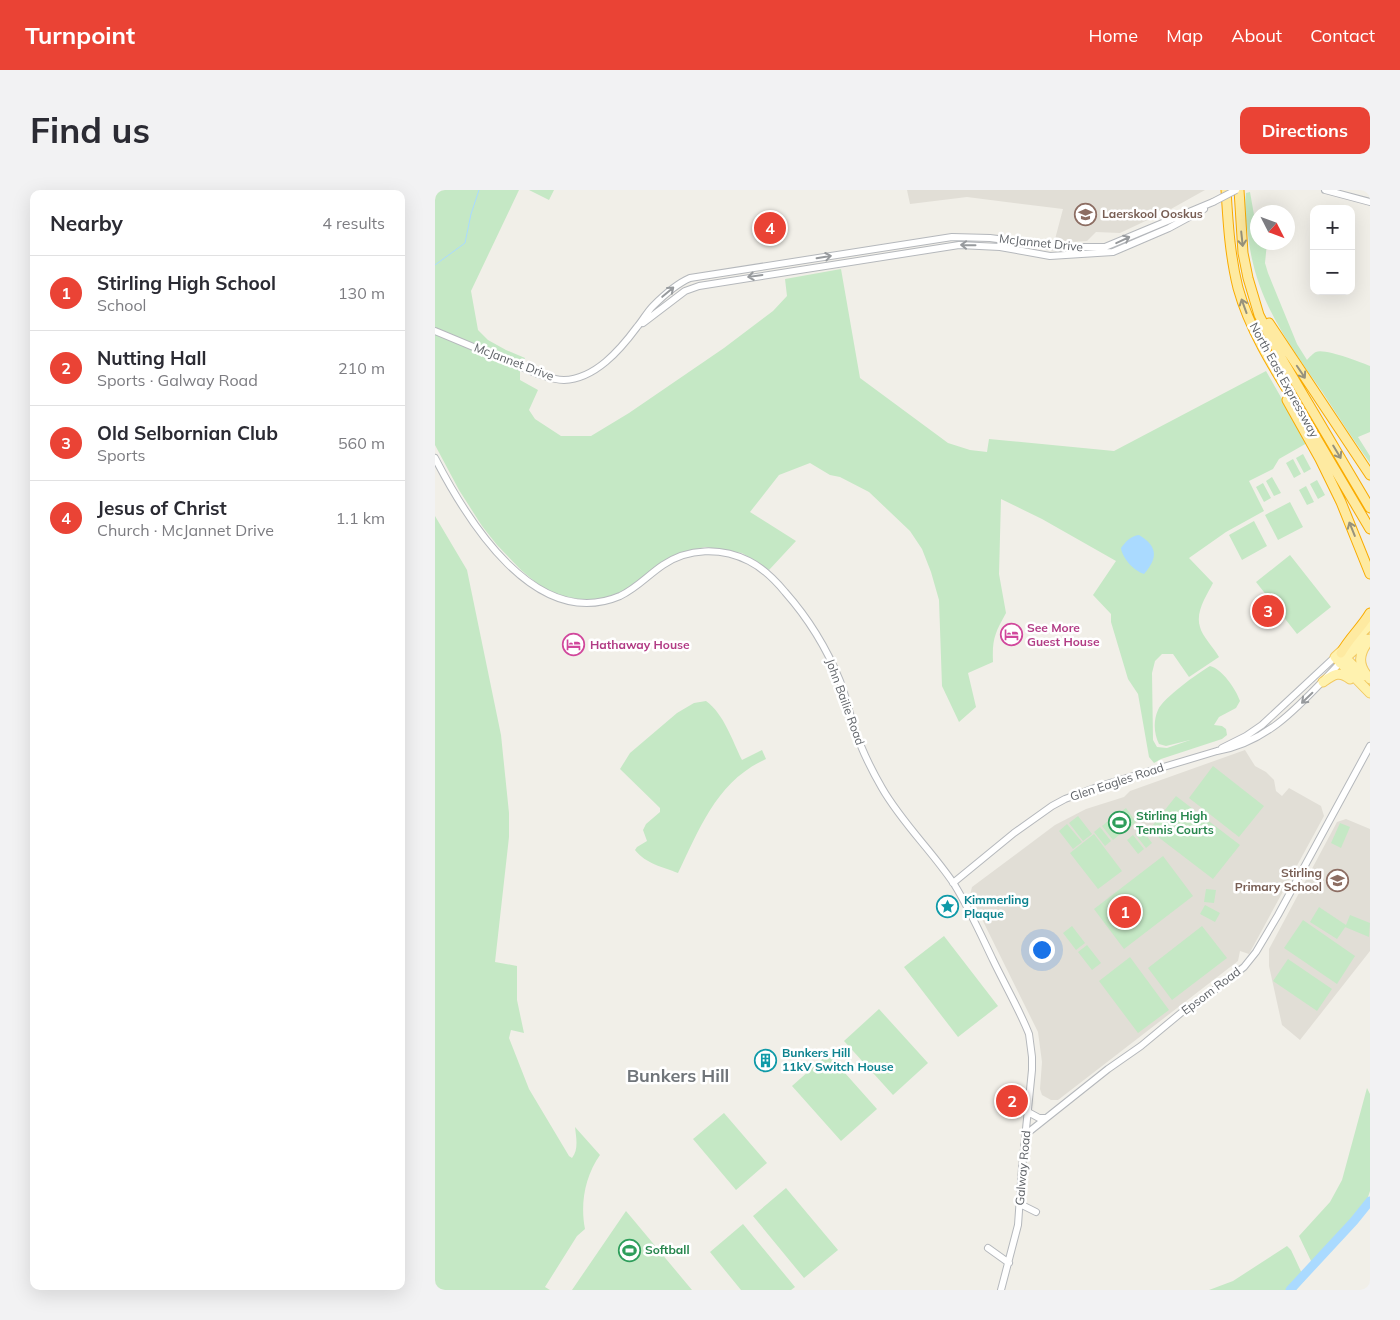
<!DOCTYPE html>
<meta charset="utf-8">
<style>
:root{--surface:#fff;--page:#f2f2f3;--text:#2b2b33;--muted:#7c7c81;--line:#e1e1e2;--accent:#ea4335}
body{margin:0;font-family:Mulish,sans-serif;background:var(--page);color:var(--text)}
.controls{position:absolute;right:15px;top:15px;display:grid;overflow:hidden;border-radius:10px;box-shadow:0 5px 20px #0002}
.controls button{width:45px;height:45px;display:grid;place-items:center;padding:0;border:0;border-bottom:1px solid var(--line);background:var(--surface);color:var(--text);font:25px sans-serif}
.compass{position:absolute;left:815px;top:15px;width:45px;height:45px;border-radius:50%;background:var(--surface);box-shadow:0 5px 20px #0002;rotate:132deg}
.you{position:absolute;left:606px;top:759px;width:18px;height:18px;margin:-12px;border:4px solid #fff;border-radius:50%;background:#1a73e8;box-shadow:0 0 0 8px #1a73e833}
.badge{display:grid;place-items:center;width:32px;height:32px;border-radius:50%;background:var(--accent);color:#fff;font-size:16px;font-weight:700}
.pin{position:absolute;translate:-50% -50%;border:2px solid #fff;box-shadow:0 1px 5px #0006}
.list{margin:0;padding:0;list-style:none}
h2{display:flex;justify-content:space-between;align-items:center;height:65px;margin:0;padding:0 20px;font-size:21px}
h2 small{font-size:16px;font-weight:400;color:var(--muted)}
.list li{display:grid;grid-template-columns:32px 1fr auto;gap:15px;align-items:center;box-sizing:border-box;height:75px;padding:0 20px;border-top:1px solid var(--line)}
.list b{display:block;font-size:19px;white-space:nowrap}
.list p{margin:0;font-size:16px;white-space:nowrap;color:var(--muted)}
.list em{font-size:16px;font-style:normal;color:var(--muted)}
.map{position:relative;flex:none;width:935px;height:1100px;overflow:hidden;border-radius:10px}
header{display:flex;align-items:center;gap:30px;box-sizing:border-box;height:70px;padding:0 25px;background:var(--accent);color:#fff}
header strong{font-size:24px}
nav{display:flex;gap:28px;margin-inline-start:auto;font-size:18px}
.intro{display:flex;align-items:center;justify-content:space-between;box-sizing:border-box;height:120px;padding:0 30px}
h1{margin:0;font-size:35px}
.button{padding:12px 22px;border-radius:10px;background:var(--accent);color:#fff;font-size:18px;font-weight:700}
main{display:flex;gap:30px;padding:0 30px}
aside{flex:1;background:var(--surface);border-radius:10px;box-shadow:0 5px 20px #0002}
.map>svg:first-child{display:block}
.education{fill:#e1ded6}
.green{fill:#c5e8c5}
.water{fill:#aadaff}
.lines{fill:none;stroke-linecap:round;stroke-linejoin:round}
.stream{stroke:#aadaff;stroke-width:1}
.river{stroke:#aadaff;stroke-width:9}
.tertiary-casing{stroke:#b5b8bc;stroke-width:8}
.primary-casing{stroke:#f2c960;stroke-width:11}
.trunk-casing{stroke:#f9ab00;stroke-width:11}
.tertiary{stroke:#fff;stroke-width:6}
.primary{stroke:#fff2af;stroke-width:9}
.trunk{stroke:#feeaa1;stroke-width:9}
.tertiary-bridge-casing{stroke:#b5b8bc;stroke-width:8;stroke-linecap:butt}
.tertiary-bridge{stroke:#fff;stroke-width:6}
.oneway{stroke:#97927c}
.oneway2{stroke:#979a9d}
.labels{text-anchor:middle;stroke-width:5;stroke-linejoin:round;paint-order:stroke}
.education-label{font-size:12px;font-weight:bold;fill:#785e54;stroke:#fff;text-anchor:start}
.street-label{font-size:12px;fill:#5f6368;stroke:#fff}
.hotel-label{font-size:12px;font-weight:bold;fill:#b23c85;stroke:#fff;text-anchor:start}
.leisure-label{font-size:12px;font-weight:bold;fill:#27864d;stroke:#fff;text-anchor:start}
.culture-label{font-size:12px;font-weight:bold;fill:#0d838f;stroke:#fff;text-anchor:start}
.district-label{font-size:18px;font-weight:bold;fill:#70757a;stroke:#fff}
</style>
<header>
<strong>Turnpoint</strong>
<nav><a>Home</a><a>Map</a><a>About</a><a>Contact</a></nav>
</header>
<div class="intro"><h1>Find us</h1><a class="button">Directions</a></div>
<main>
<aside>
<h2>Nearby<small>4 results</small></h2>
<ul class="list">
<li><span class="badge">1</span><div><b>Stirling High School</b><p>School</p></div><em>130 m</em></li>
<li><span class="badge">2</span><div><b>Nutting Hall</b><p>Sports · Galway Road</p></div><em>210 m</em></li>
<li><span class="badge">3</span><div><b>Old Selbornian Club</b><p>Sports</p></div><em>560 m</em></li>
<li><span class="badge">4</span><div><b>Jesus of Christ</b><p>Church · McJannet Drive</p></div><em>1.1 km</em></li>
</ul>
</aside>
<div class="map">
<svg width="935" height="1100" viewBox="0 0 935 1100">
<rect width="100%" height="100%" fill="#f1efe8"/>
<!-- education -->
<path class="education" d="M 472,0 L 770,0 L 736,19 L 733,18 L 727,20 L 722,23 L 721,26 L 685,43 L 661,42 L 652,51 L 619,53 L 628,19 L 532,7 L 475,14 Z
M 810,560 L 820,576 L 831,582 L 839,590 L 841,601 L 847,606 L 854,598 L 886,616 L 889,626 L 814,764 L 805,761 L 803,771 L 623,910 L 616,910 L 607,905 L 605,899 L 607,872 L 603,842 L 535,705 L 537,697 L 620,635 L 651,619 L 689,607 L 695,601 Z
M 911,629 L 935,639 L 935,761 L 865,850 L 847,835 L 834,776 L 834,759 L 902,632 Z"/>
<!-- green -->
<path class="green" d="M 0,0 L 84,0 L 36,101 L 43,140 L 53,150 L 71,160 L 90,168 L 85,180 L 85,190 L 103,200 L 94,220 L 100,229 L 126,246 L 156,246 L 194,223 L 289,158 L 338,121 L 352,106 L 350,89 L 406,79 L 425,188 L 513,253 L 535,260 L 552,262 L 554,249 L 679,261 L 831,181 L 872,253 L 844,269 L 838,279 L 814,291 L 829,321 L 791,342 L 754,368 L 778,393 C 772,405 760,422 765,437 C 767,446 779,458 784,467 L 754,487 L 738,464 L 727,464 L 720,471 L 717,483 L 718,550 L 722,557 L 732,558 L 755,550 L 731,556 L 724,554 C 719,544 718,531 723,520 C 728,508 763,483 775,476 C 787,479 801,499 805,511 L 801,518 L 784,527 L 779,535 L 787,536 L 791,539 L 792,545 L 787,549 L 726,569 L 719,573 L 714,567 L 703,504 L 693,489 L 676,432 L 676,424 L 658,405 L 681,371 L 607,329 L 566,309 L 564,384 L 571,423 C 560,443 557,449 558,472 L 533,483 L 541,517 L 524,532 L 507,496 L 504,410 L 496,382 L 487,359 L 475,341 L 434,302 L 405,287 L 395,285 L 375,273 L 344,285 L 315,322 L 361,351 L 334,380 L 307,363 L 270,357 L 239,365 L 197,396 L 176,407 L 159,409 L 142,409 L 124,405 L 105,396 L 86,380 L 62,355 L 47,336 L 24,300 L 0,255 Z
M 94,0 L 119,0 L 114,10 Z
M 815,2 L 822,42 L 822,52 L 832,53 L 830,73 L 833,83 L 862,154 L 872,170 C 874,168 878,163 881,162 C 889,158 925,172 935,176 L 935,242 L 923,247 L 935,266 L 935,273 C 918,250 903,226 888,203 C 852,152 820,109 813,45 C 811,31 809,18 811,3 Z
M 868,264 L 876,279 L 869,283 L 861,268 Z
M 858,269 L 866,284 L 859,288 L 851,273 Z
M 837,287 L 846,303 L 839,306 L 831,291 Z
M 882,290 L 890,305 L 883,309 L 875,294 Z
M 828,293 L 836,308 L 829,312 L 821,297 Z
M 871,296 L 879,312 L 872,315 L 864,300 Z
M 855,312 L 868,337 L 843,350 L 830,325 Z
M 0,326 L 32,380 L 66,545 L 74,623 L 74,647 L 60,772 L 82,776 L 82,810 L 89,843 L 76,840 L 74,848 L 94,899 L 134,966 L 137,968 C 144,959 141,947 140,937 L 165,965 C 150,986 145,1014 150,1039 L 142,1046 L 110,1097 L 115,1100 L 0,1100 Z
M 819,331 L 832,356 L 807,370 L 794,345 Z
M 855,365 L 896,417 L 862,444 L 821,392 Z
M 271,511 C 289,524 297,550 307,570 L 327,560 L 331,569 C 282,591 265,638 243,683 C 228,677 211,674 200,660 L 202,657 L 212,651 L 208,640 L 211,634 L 225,622 L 225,618 L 185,579 L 195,563 L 242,523 L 259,513 Z
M 778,576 L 829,616 L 804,647 L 754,608 Z
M 741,606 L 805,655 L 778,689 L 714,640 Z
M 691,618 L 701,632 L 695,637 L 684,623 Z
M 683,624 L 693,638 L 687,643 L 676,629 Z
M 643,626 L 657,644 L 648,651 L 634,633 Z
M 673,631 L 684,645 L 678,650 L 667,636 Z
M 905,633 L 915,637 L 906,658 L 896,653 Z
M 632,634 L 647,652 L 638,659 L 624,641 Z
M 665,637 L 676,651 L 670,656 L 659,642 Z
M 707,639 L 717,653 L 711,658 L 700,644 Z
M 659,644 L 687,681 L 663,699 L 635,663 Z
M 698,645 L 709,659 L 703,664 L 692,650 Z
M 728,666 L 758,706 L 689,759 L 659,719 Z
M 771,699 L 781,700 L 779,713 L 769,712 Z
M 770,715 L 785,723 L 780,732 L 765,724 Z
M 884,717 L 911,735 L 915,725 L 935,733 L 934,747 L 910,737 L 911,736 L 902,749 L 875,732 Z
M 868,730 L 920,766 L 902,794 L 849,758 Z
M 637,736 L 650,753 L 641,760 L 628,743 Z
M 767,736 L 792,768 L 737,810 L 713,778 Z
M 509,746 L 563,816 L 523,847 L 469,777 Z
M 652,755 L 666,773 L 657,780 L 643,762 Z
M 695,767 L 734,820 L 703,843 L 664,791 Z
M 853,769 L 897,799 L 882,821 L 838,791 Z
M 444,819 L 493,873 L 458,905 L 409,851 Z
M 393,864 L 442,919 L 406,951 L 357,896 Z
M 932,898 L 935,904 L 935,1001 L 930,1016 L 877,1073 L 864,1046 L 895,1012 L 907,990 Z
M 289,923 L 332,973 L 301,1000 L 258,949 Z
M 351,998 L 403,1060 L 369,1088 L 318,1026 Z
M 191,1021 L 257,1100 L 137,1100 Z
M 308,1034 L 360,1097 L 356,1100 L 306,1100 L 275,1062 Z
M 852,1056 L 856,1060 L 870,1090 L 861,1100 L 774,1100 L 798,1091 Z"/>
<!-- water -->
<path class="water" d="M 704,345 C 724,357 722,369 709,384 C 699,381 687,368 686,358 C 691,351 696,346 704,345 Z"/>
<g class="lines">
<!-- stream -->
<path class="stream" d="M 0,75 L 30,53 L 36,24 L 44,0"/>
<!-- river -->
<path class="river" d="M 855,1100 L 919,1031 L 935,1011"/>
<defs>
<path id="tertiary" d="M 890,0 L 935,12
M 208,133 L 250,101 L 264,96 L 524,55 L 565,57 L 615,66 L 678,62 L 734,38 L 769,19
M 0,141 L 103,184 C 112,187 120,190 129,190 C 160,189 185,160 202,137 C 208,130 212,122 218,116 C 229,105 241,94 255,88 L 517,47 L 555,48 L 624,57 L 670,57 L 778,12
M 0,268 C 32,330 100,442 185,406 C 202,398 213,385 228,375 C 253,358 286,357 314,371 C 328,378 340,390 350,402 C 373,428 392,459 405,491 C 411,506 414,522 419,537 C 426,559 436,579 447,598 C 467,633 497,661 519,694 C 534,718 546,745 558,770 C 570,795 584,819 594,844 L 597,867 L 597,880 L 587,978 L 583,1035 L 566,1100
M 787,558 L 811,546 L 827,535 L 900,467
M 518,693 L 579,643 L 617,616 L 630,609 L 665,596 L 782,561 C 836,552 869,510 905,473
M 593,922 L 604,928 L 611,928
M 590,945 L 673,879 L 706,856 L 747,822 L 769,808 L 809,777 L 821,762 L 843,725 L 935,556
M 585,1014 L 601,1022
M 553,1058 L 574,1073"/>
<path id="primary" d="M 935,435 L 900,467 L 935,503
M 935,449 C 923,464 922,475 935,489
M 908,465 L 928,486
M 905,473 L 931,449
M 888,492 C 898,485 904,480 915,489"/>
<path id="trunk" d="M 791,0 C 793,33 795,66 803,98 C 815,141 840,180 863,217 C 887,258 911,298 935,339
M 804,0 L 808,63 L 813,88 L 824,125 L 844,164 L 935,318
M 834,133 L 935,285
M 852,210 L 885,269 L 906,312 L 935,384
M 906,463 C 914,448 927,437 935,423"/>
</defs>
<!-- tertiary casing -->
<use href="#tertiary" class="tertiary-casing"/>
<!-- primary casing -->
<use href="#primary" class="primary-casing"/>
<!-- trunk casing -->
<use href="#trunk" class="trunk-casing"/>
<!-- tertiary -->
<use href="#tertiary" class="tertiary"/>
<!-- primary -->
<use href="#primary" class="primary"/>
<!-- trunk -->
<use href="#trunk" class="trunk"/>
<defs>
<path id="tertiary-bridge" d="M 778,12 L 801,0"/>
</defs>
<!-- tertiary-bridge casing -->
<use href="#tertiary-bridge" class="tertiary-bridge-casing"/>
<!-- tertiary-bridge -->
<use href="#tertiary-bridge" class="tertiary-bridge"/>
</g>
<!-- one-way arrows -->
<defs><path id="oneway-shaft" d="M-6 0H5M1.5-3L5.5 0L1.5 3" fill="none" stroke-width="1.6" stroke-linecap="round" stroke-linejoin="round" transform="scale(1.25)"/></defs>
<g class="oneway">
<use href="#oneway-shaft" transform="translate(807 49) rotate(84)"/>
<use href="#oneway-shaft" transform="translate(809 116) rotate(-110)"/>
<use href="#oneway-shaft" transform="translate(866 182) rotate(56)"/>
<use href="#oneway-shaft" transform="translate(902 262) rotate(59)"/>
<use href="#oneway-shaft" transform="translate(917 339) rotate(-112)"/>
</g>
<g class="oneway2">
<use href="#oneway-shaft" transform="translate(688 50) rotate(-25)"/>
<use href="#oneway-shaft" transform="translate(533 55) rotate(-179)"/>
<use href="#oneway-shaft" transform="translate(389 67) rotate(-9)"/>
<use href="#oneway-shaft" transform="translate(320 86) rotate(172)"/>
<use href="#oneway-shaft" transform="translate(233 102) rotate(-40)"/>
<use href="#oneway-shaft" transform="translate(872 508) rotate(136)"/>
</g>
<!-- icons -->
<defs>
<symbol id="school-ring" viewBox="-11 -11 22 22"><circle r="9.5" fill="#fff" stroke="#8d6e63" stroke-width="1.5"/><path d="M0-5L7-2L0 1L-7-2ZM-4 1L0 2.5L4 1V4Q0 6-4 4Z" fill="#8d6e63"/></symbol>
<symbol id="hotel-ring" viewBox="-11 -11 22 22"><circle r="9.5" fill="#fff" stroke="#d1479c" stroke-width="1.5"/><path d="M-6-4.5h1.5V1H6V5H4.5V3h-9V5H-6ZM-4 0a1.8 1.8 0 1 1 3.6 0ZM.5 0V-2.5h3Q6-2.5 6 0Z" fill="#d1479c"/></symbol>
<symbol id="stadium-ring" viewBox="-11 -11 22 22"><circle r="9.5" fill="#fff" stroke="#2e9e5b" stroke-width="1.5"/><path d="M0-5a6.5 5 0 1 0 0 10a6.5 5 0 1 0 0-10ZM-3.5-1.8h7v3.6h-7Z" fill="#2e9e5b"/></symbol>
<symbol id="sight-ring" viewBox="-11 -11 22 22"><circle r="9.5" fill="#fff" stroke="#0f9aa8" stroke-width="1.5"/><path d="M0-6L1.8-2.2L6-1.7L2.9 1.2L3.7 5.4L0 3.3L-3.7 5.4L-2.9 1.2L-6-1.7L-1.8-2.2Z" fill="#0f9aa8"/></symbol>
<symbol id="building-ring" viewBox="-11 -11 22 22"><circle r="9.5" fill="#fff" stroke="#0f9aa8" stroke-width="1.5"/><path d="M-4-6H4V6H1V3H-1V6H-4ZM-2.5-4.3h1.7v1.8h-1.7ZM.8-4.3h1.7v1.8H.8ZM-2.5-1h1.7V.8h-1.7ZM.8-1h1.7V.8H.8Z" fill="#0f9aa8"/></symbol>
</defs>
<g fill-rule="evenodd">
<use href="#school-ring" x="638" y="12" width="25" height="25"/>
<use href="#hotel-ring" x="564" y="432" width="25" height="25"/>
<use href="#hotel-ring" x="126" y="442" width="25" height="25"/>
<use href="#stadium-ring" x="672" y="620" width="25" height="25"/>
<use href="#school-ring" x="890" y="678" width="25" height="25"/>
<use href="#sight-ring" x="500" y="704" width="25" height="25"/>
<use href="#building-ring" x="318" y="858" width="25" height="25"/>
<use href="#stadium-ring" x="182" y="1048" width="25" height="25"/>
</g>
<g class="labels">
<!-- education labels -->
<g class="education-label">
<text x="667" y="28">Laerskool Ooskus</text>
<text x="887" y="687" text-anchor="end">Stirling<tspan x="887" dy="14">Primary School</tspan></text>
</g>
<!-- street labels -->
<g class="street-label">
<text transform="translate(606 53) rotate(6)" y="4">McJannet Drive</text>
<text transform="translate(79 172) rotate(21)" y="4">McJannet Drive</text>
<text transform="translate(849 190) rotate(61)" y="4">North East Expressway</text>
<text transform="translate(410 512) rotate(70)" y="4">John Bailie Road</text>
<text transform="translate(682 592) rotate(-18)" y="4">Glen Eagles Road</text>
<text transform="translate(776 801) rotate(-37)" y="4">Epsom Road</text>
<text transform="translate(588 978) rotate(-85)" y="4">Galway Road</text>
</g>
<!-- hotel labels -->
<g class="hotel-label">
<text x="592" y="442">See More<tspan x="592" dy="14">Guest House</tspan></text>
<text x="155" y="459">Hathaway House</text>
</g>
<!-- leisure labels -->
<g class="leisure-label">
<text x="701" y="630">Stirling High<tspan x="701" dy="14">Tennis Courts</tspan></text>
<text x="210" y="1064">Softball</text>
</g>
<!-- culture labels -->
<g class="culture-label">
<text x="529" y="714">Kimmerling<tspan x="529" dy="14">Plaque</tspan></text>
<text x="347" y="867">Bunkers Hill<tspan x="347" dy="14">11kV Switch House</tspan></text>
</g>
<!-- district labels -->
<g class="district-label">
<text x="243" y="892">Bunkers Hill</text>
</g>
</g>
</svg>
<div class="controls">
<button>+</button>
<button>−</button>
</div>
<svg class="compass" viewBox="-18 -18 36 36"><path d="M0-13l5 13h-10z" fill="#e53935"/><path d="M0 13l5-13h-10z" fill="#7c7c81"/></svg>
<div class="you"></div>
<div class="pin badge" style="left:690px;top:722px">1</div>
<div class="pin badge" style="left:577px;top:911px">2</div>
<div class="pin badge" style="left:833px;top:421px">3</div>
<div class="pin badge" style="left:335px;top:38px">4</div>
</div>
</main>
